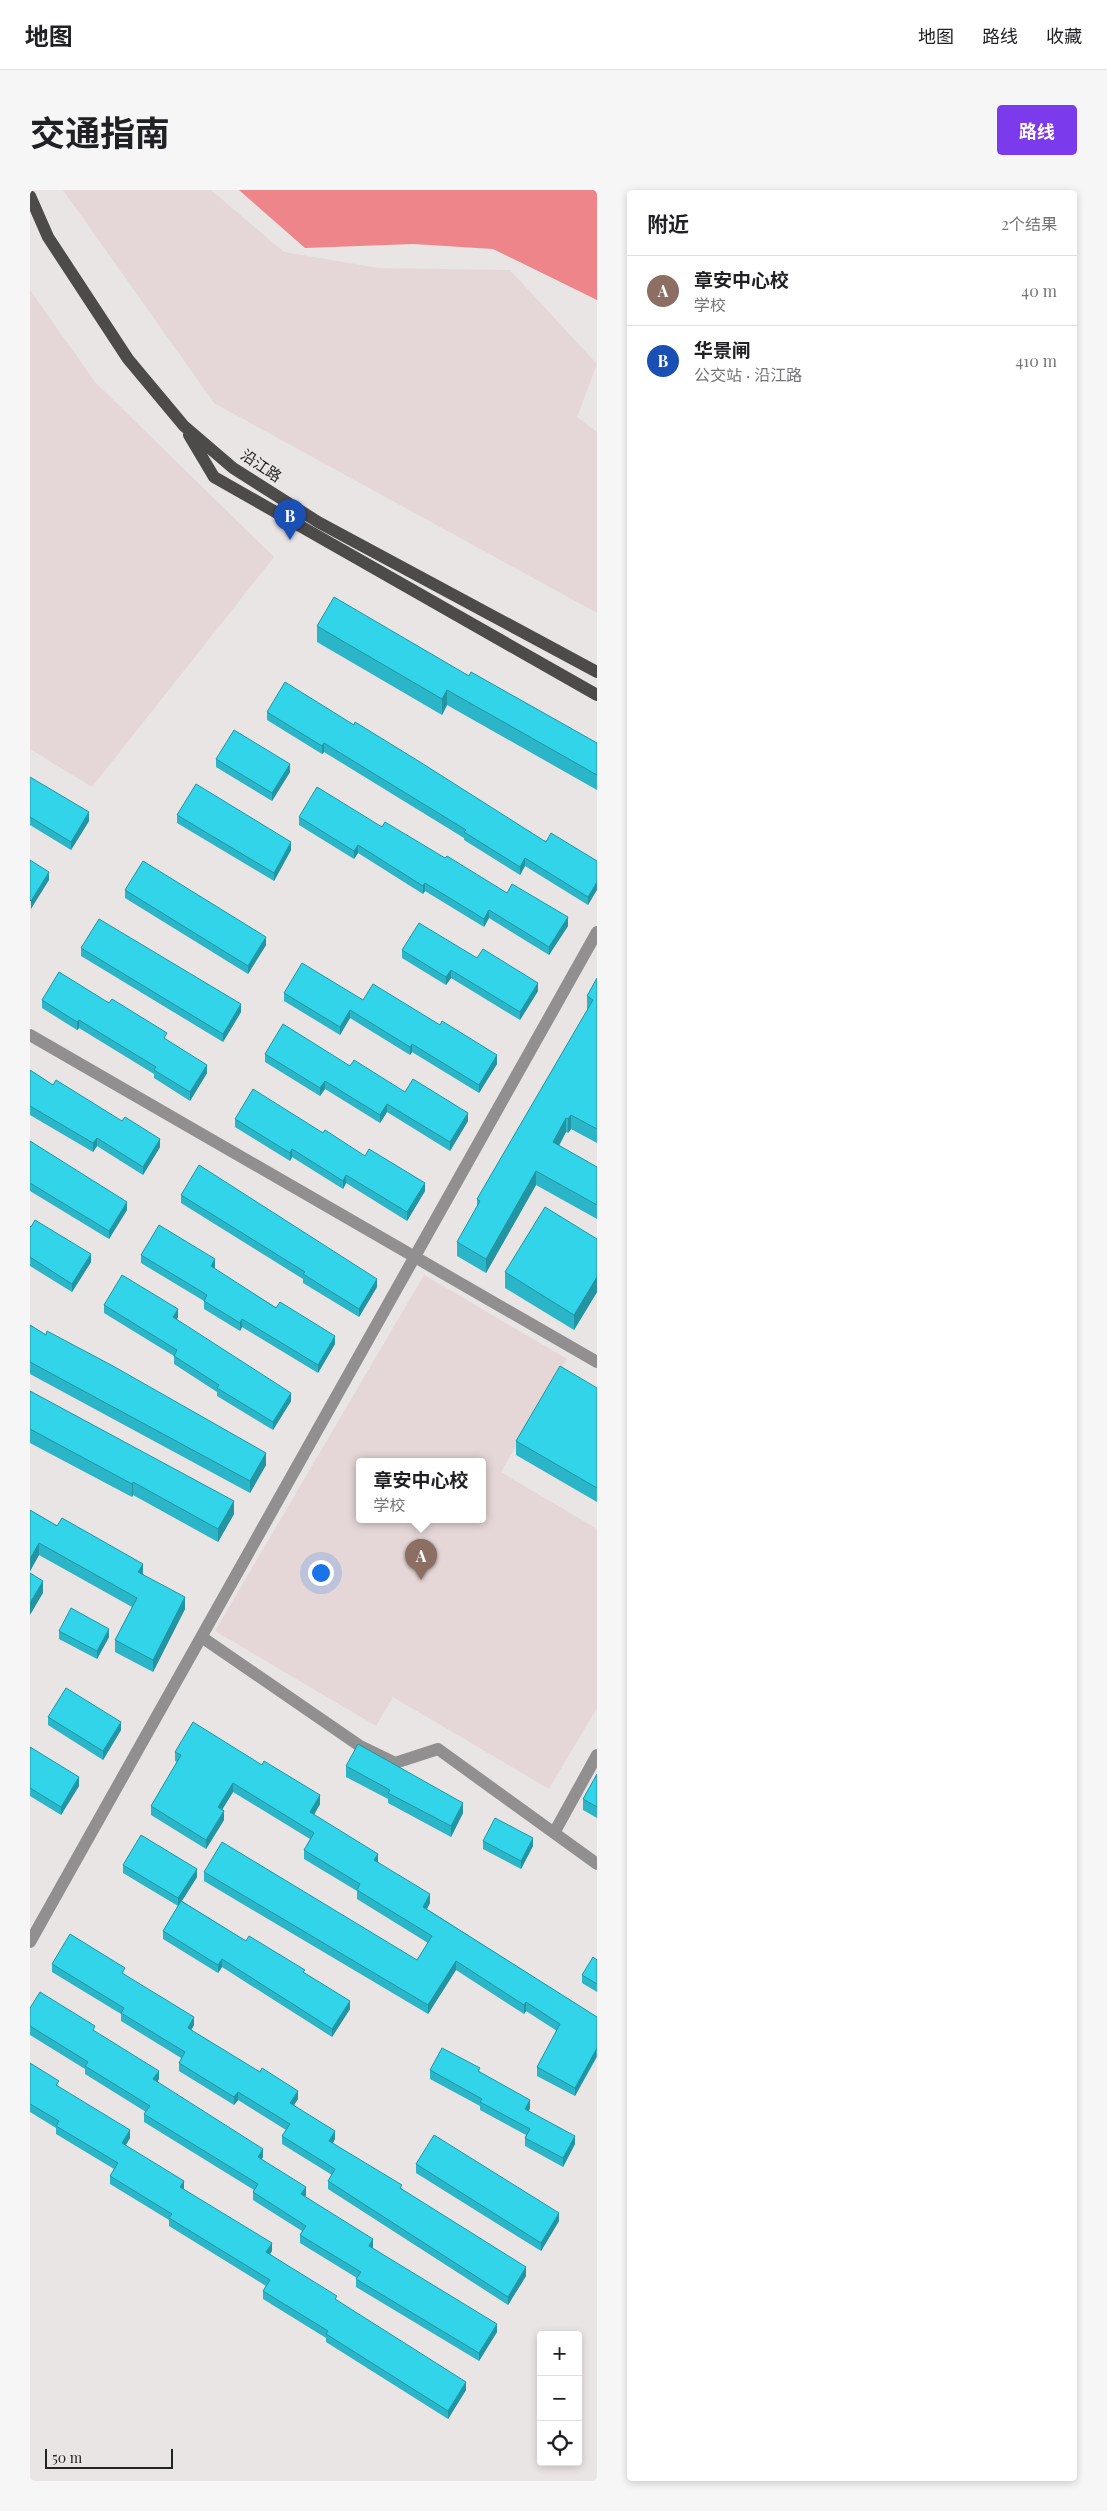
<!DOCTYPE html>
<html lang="zh">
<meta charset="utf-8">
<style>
:root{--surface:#fff;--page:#f6f6f6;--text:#202124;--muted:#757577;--line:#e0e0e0;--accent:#7c3aed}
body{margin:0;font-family:"Playfair Display","Noto Sans SC",serif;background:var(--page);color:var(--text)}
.controls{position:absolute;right:15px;bottom:15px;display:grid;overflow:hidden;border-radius:5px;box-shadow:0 2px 8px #0003}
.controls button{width:45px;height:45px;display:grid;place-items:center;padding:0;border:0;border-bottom:1px solid var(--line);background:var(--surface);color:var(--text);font:25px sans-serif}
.scale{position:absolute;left:15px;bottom:12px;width:128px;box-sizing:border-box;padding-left:5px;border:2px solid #242323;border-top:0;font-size:14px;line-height:18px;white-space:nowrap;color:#242323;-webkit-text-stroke:4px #e9e5e4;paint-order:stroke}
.you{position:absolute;left:290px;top:1382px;width:18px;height:18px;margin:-12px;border:4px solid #fff;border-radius:50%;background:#1a73e8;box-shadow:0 0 0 8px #1a73e833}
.badge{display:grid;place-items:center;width:32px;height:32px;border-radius:50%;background:var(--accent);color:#fff;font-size:16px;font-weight:700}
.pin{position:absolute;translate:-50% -41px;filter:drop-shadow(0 1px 2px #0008)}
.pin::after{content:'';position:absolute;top:26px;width:18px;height:15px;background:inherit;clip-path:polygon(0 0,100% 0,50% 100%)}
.popup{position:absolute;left:326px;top:1268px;width:130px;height:65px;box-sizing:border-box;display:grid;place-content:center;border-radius:5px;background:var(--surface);filter:drop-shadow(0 1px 4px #0005);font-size:16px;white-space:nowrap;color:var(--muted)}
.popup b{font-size:19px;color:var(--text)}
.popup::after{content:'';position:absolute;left:50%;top:100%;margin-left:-10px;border:10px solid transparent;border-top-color:var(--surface)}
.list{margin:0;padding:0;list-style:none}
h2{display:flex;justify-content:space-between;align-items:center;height:65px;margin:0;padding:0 20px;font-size:21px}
h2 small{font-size:16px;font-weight:400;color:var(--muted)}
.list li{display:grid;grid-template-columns:32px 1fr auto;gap:15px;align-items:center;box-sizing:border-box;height:70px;padding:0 20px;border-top:1px solid var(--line)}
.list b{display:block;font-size:19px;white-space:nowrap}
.list p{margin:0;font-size:16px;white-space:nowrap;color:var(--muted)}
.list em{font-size:16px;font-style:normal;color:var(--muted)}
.icon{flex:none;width:28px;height:28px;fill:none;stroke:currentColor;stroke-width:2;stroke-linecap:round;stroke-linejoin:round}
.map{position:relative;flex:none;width:567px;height:2291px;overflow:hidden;border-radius:5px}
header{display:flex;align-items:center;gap:30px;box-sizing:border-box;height:70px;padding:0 25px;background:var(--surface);border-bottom:1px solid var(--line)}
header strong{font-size:24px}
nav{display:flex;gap:28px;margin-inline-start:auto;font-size:18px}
.intro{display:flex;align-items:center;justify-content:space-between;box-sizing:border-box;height:120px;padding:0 30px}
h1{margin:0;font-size:35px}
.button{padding:12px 22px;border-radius:5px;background:var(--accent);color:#fff;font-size:18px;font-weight:700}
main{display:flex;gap:30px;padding:0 30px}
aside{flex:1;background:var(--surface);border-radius:5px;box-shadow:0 2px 8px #0003}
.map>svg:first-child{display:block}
.built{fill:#e5d7d7;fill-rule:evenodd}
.forest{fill:#ee858a}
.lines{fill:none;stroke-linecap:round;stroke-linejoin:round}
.minor{stroke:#918f8f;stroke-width:12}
.major{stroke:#4d4a4a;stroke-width:12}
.wall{fill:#2ab6c8}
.shaded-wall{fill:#2294a2}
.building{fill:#31d4e8;stroke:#2294a2}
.labels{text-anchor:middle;stroke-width:4.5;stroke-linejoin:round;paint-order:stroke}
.street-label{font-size:15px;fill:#242323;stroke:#e9e5e4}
</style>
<header>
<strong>地图</strong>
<nav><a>地图</a><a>路线</a><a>收藏</a></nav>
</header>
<div class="intro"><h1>交通指南</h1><a class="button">路线</a></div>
<main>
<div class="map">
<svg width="567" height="2291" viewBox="0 0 567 2291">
<rect width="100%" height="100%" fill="#e9e5e4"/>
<!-- built -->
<path class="built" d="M 33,0 L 181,0 L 254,62 L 349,78 L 480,80 L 567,174 L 547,227 L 567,242 L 567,423 L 184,213 Z
M 0,100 L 65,192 L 244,367 L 62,597 L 0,559 Z
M 394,1085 L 537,1169 L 471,1282 L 567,1339 L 567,1518 L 519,1599 L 363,1507 L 346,1536 L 185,1441 ZM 330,1271 L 452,1271 L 452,1329 L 330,1329 Z"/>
<!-- forest -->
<path class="forest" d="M 209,0 L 567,0 L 567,110 L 463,59 L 383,54 L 275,58 Z"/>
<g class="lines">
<!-- minor -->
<path class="minor" d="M 0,845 L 567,1172
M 173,1448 L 330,1556 L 365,1573 L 408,1559 L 567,1674
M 524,1643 L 567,1565
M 0,1752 L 567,742"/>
<!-- major -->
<path class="major" d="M 0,6 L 18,47 L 98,169 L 154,236 L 203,278 L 288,332 L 567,482
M 159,245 L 184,287 L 567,505"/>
</g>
<!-- wall -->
<path class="wall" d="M 287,436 L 439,486 L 567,553 L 567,600 L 417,515 L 412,525 L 287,452 Z
M 237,522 L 324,535 L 516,652 L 567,671 L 558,715 L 495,676 L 490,685 L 434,650 L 434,648 L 294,562 L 292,564 L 237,530 Z
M 186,569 L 260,582 L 242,611 L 186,577 Z
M 0,587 L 59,631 L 41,660 L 0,635 Z
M 147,625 L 261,660 L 244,691 L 147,633 Z
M 269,627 L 352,637 L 415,668 L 477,703 L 538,736 L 519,765 L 459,728 L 454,737 L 395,701 L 393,704 L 328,663 L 324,669 L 269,635 Z
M 95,700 L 236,755 L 218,784 L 95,708 Z
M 51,758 L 211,822 L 193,852 L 51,766 Z
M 372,760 L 447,768 L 508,801 L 490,830 L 421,788 L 416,795 L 372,768 Z
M 567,788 L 567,953 L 541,939 L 538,943 L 536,942 L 529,956 L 567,977 L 567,1029 L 506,995 L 456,1083 L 427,1066 L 427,1052 L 447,1016 L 447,1009 L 557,821 L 557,806 Z
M 254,803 L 333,810 L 410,835 L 467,874 L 449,903 L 382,862 L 380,865 L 320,828 L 310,845 L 254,811 Z
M 12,810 L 137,850 L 177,883 L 160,911 L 124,888 L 124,884 L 49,838 L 47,840 L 12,818 Z
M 235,864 L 320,876 L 375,902 L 438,931 L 420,961 L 357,922 L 350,933 L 295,899 L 290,906 L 235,872 Z
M 0,880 L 23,895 L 130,957 L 113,985 L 67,956 L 63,962 L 0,925 Z
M 205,929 L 293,943 L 395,1001 L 377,1031 L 316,993 L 313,999 L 262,967 L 260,971 L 205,937 Z
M 0,951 L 97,1020 L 79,1049 L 0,1001 Z
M 151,1005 L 347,1097 L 329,1127 L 273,1093 L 273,1089 L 151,1013 Z
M 0,1036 L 61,1072 L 42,1102 L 0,1076 Z
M 567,1049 L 567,1102 L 544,1140 L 475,1098 L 475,1082 Z
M 111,1065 L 185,1078 L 184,1079 L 305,1154 L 288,1183 L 212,1137 L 210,1141 L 174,1119 L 174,1111 L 111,1073 Z
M 74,1115 L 148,1127 L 146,1129 L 261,1211 L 243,1240 L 187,1206 L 187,1202 L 144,1174 L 144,1166 L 74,1123 Z
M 0,1135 L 236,1275 L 220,1303 L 0,1184 Z
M 567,1198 L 567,1312 L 486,1265 L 486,1251 Z
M 0,1201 L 204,1324 L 188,1352 L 103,1305 L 102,1307 L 0,1253 Z
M 0,1320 L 113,1384 L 155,1419 L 123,1482 L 85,1462 L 85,1450 L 102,1417 L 9,1365 L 0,1381 Z
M 29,1441 L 79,1447 L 67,1469 L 29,1449 Z
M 18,1527 L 91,1540 L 73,1570 L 18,1535 Z
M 0,1557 L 49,1596 L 31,1625 L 0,1606 Z
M 145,1562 L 290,1614 L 284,1625 L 348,1672 L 400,1713 L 397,1719 L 567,1827 L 567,1867 L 545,1906 L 507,1886 L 507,1877 L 527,1841 L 496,1821 L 494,1824 L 426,1780 L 398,1824 L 174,1691 L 174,1682 L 387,1770 L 398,1753 L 327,1709 L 327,1701 L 274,1669 L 274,1660 L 280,1649 L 203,1602 L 192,1620 L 194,1630 L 176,1659 L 121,1625 L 121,1616 L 147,1572 L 145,1571 Z
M 316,1576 L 433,1623 L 421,1647 L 358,1613 L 358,1609 L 316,1587 Z
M 567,1584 L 567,1628 L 553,1620 L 553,1609 Z
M 453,1651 L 503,1656 L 491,1679 L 453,1659 Z
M 93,1675 L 167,1687 L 152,1711 L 216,1751 L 275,1783 L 320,1819 L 302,1847 L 192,1777 L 188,1783 L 133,1749 L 133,1741 L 148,1716 L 93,1683 Z
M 567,1770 L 567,1802 L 552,1793 L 552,1785 Z
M 22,1774 L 95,1785 L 164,1835 L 161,1840 L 268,1909 L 264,1915 L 305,1949 L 303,1953 L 372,1999 L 496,2086 L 478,2115 L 298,1999 L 298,1991 L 302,1985 L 252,1954 L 252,1946 L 256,1940 L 208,1910 L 204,1915 L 149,1881 L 149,1873 L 151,1868 L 91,1831 L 91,1824 L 22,1782 Z
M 0,1818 L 65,1842 L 129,1889 L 127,1892 L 233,1967 L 232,1969 L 276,2005 L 275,2006 L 343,2057 L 343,2058 L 467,2142 L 449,2171 L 326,2097 L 326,2089 L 327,2088 L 270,2053 L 270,2045 L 272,2041 L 223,2010 L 223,2002 L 224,2000 L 114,1932 L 114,1924 L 116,1922 L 55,1884 L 55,1879 L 0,1845 Z
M 0,1873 L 29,1897 L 100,1948 L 96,1955 L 154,1999 L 242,2061 L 240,2064 L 307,2110 L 436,2200 L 418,2229 L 296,2152 L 296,2148 L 233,2109 L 233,2101 L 236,2096 L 139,2036 L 139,2030 L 80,1994 L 80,1986 L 84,1979 L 26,1944 L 26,1938 L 0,1922 Z
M 400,1880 L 450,1882 L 500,1918 L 499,1921 L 545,1954 L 533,1977 L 495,1956 L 495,1948 L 496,1945 L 450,1920 L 450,1916 L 400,1889 Z
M 386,1974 L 529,2031 L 511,2061 L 386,1983 Z"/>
<!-- shaded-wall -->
<path class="shaded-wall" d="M 417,500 L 417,515 L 412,525 L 412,509 Z
M 294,553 L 294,562 L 292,564 L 292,556 Z
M 260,574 L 260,582 L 242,611 L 242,603 Z
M 59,622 L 59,631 L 41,660 L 41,652 Z
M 261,652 L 261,660 L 244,691 L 244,683 Z
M 328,655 L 328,663 L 324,669 L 324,661 Z
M 495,668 L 495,676 L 490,685 L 490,677 Z
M 19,682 L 19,690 L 1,719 L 1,711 Z
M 567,692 L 567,700 L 558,715 L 558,707 Z
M 395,693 L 395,701 L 393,704 L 393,696 Z
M 459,720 L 459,728 L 454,737 L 454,729 Z
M 538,727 L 538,736 L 519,765 L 519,757 Z
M 236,747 L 236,755 L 218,784 L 218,776 Z
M 421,780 L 421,788 L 416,795 L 416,787 Z
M 508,793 L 508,801 L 490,830 L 490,822 Z
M 211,814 L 211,822 L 193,852 L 193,844 Z
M 320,820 L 320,828 L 310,845 L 310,837 Z
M 49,830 L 49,838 L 47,840 L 47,832 Z
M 382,854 L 382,862 L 380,865 L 380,857 Z
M 467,865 L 467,874 L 449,903 L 449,895 Z
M 177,875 L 177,883 L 160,911 L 160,902 Z
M 295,891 L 295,899 L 290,906 L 290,898 Z
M 357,914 L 357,922 L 350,933 L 350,925 Z
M 438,923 L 438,931 L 420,961 L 420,952 Z
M 541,925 L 541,939 L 538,943 L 538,929 Z
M 536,928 L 536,942 L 523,966 L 523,952 Z
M 67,948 L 67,956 L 63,962 L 63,953 Z
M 130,949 L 130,957 L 113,985 L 113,977 Z
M 262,959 L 262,967 L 260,971 L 260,963 Z
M 506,981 L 506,995 L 456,1083 L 456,1069 Z
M 316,985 L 316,993 L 313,999 L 313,991 Z
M 395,993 L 395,1001 L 377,1031 L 377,1022 Z
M 97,1012 L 97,1020 L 79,1049 L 79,1041 Z
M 61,1064 L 61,1072 L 42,1102 L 42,1094 Z
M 185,1069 L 185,1078 L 181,1085 L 181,1076 Z
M 567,1087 L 567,1102 L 544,1140 L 544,1125 Z
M 347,1089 L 347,1097 L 329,1127 L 329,1119 Z
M 148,1119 L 148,1127 L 143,1135 L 143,1127 Z
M 212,1129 L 212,1137 L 210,1141 L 210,1133 Z
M 305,1146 L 305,1154 L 288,1183 L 288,1175 Z
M 261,1203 L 261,1211 L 243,1240 L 243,1232 Z
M 236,1263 L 236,1275 L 220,1303 L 220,1291 Z
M 103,1292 L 103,1305 L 102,1307 L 102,1294 Z
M 204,1311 L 204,1324 L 188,1352 L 188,1339 Z
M 9,1353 L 9,1365 L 0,1381 L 0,1369 Z
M 113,1374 L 113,1386 L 108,1382 Z
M 13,1391 L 13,1403 L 0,1425 L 0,1413 Z
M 155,1407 L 155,1419 L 123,1482 L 123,1470 Z
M 79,1439 L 79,1447 L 67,1469 L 67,1461 Z
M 91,1532 L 91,1540 L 73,1570 L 73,1561 Z
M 49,1587 L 49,1596 L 31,1625 L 31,1617 Z
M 203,1593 L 203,1602 L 188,1626 L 188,1617 Z
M 290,1605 L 290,1614 L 280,1631 L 280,1622 Z
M 433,1613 L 433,1623 L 421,1647 L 421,1636 Z
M 194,1621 L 194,1630 L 176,1659 L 176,1650 Z
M 503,1648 L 503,1656 L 491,1679 L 491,1671 Z
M 348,1664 L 348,1673 L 344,1670 Z
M 167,1679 L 167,1687 L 148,1717 L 148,1708 Z
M 400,1704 L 400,1713 L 393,1726 L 393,1717 Z
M 192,1769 L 192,1777 L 188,1783 L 188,1775 Z
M 426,1771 L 426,1780 L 398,1824 L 398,1815 Z
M 320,1811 L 320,1819 L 302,1847 L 302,1839 Z
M 496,1812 L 496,1821 L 494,1824 L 494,1815 Z
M 164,1827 L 164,1835 L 158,1846 L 158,1838 Z
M 566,1858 L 566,1867 L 545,1906 L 545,1898 Z
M 129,1881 L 129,1889 L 123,1898 L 123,1889 Z
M 268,1901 L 268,1909 L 260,1921 L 260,1913 Z
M 208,1902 L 208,1910 L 204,1915 L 204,1907 Z
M 500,1910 L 500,1918 L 495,1927 L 495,1919 Z
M 100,1940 L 100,1948 L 92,1961 L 92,1953 Z
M 305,1941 L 305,1949 L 299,1959 L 299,1951 Z
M 545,1946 L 545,1954 L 533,1977 L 533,1968 Z
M 233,1959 L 233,1967 L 228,1975 L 228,1967 Z
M 154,1991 L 154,1999 L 150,1997 Z
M 276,1997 L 276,2005 L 271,2012 L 271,2004 Z
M 529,2023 L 529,2031 L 511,2061 L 511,2053 Z
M 343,2049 L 343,2057 L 339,2064 L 339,2056 Z
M 242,2053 L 242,2061 L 236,2070 L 236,2062 Z
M 496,2077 L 496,2086 L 478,2115 L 478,2107 Z
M 467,2134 L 467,2142 L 449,2171 L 449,2163 Z
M 436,2192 L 436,2200 L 418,2229 L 418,2221 Z"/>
<!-- building -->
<path class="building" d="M 304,407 L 439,486 L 441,482 L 567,553 L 567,585 L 417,500 L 412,509 L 287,436 Z
M 255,492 L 324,535 L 325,532 L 390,572 L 516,652 L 521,643 L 567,671 L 567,692 L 558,707 L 495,668 L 490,677 L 434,642 L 436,640 L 294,553 L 292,556 L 237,522 Z
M 204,540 L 260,574 L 242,603 L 186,569 Z
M 0,587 L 59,622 L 41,652 L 0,627 Z
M 166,594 L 261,652 L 244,683 L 147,625 Z
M 287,597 L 352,637 L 355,632 L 415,668 L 417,666 L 477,703 L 482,694 L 538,727 L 519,757 L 459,720 L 454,729 L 395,693 L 393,696 L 328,655 L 324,661 L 269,627 Z
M 0,670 L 19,682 L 1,711 L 0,710 Z
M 113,671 L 236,747 L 218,776 L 95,700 Z
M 69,729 L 211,814 L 193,844 L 51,758 Z
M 389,733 L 447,768 L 453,759 L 508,793 L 490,822 L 421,780 L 416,787 L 372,760 Z
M 272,773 L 333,810 L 343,794 L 410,835 L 412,831 L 467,865 L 449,895 L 382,854 L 380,857 L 320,820 L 310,837 L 254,803 Z
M 29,782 L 79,813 L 82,809 L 137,843 L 134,848 L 177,875 L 160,902 L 124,880 L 126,877 L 49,830 L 47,832 L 12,810 Z
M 567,788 L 567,939 L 541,925 L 538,929 L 536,928 L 523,952 L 567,977 L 567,1015 L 506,981 L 456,1069 L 427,1052 L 450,1011 L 447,1009 L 563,810 L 557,806 Z
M 253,834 L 320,876 L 324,870 L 375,902 L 383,889 L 438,923 L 420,952 L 357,914 L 350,925 L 295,891 L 290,898 L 235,864 Z
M 0,880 L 23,895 L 26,890 L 92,931 L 95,927 L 130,949 L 113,977 L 67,948 L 63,953 L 0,916 Z
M 223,899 L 293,943 L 295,940 L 335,966 L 339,959 L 395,993 L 377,1022 L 316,985 L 313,991 L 262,959 L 260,963 L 205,929 Z
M 0,951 L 97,1012 L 79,1041 L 0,993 Z
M 169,975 L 347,1089 L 329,1119 L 273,1084 L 275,1082 L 151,1005 Z
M 515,1017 L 567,1049 L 567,1087 L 544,1125 L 475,1082 Z
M 5,1030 L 61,1064 L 42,1094 L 0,1067 L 0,1036 L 1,1037 Z
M 129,1035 L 185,1069 L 181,1076 L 246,1118 L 250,1112 L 305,1146 L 288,1175 L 212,1129 L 210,1133 L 174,1111 L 177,1105 L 111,1065 Z
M 92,1085 L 148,1119 L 143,1127 L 261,1203 L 243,1232 L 187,1198 L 189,1195 L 144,1166 L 147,1160 L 74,1115 Z
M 0,1135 L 16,1145 L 17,1141 L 83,1176 L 236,1263 L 220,1291 L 0,1172 Z
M 530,1176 L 567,1198 L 567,1298 L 486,1251 Z
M 0,1201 L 204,1311 L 188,1339 L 103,1292 L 102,1294 L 0,1239 Z
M 0,1320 L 27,1336 L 32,1328 L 113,1374 L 108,1382 L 155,1407 L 123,1470 L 85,1450 L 107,1408 L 9,1353 L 0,1369 Z
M 0,1383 L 13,1391 L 0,1413 Z
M 41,1418 L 79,1439 L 67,1461 L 29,1441 Z
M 36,1498 L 91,1532 L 73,1561 L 18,1527 Z
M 163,1532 L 232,1575 L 234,1571 L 290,1605 L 280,1622 L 348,1664 L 344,1670 L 400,1704 L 393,1717 L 567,1827 L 567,1858 L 545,1898 L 507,1877 L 530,1834 L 496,1812 L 494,1815 L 426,1771 L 398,1815 L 174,1682 L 192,1652 L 387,1770 L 402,1746 L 327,1700 L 330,1694 L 274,1660 L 284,1643 L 203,1593 L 188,1617 L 194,1621 L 176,1650 L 121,1616 L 151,1565 L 145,1562 Z
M 328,1554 L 433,1613 L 421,1636 L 358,1603 L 360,1600 L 316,1576 Z
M 0,1557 L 49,1587 L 31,1617 L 0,1598 Z
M 567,1584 L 567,1617 L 553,1609 Z
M 465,1628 L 503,1648 L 491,1671 L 453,1651 Z
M 111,1645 L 167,1679 L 148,1708 L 93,1675 Z
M 151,1711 L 216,1751 L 219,1746 L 275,1780 L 273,1782 L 320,1811 L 302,1839 L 192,1769 L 188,1775 L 133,1741 Z
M 40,1744 L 95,1778 L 92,1783 L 164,1827 L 158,1838 L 230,1882 L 232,1878 L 268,1901 L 260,1913 L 305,1941 L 299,1951 L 372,1995 L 370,1998 L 496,2077 L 478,2107 L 298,1991 L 305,1979 L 252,1946 L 260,1934 L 208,1902 L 204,1907 L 149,1873 L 155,1862 L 91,1823 L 94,1818 L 22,1774 Z
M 563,1767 L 567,1770 L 567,1794 L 552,1785 Z
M 10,1802 L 65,1836 L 63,1840 L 129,1881 L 123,1889 L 233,1959 L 228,1967 L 276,1997 L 271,2004 L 343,2049 L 339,2056 L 467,2134 L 449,2163 L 326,2089 L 331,2082 L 270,2045 L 276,2036 L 223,2002 L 228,1994 L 114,1924 L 120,1916 L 55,1876 L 58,1872 L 0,1836 L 0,1818 Z
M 412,1858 L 450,1878 L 448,1881 L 500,1910 L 495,1919 L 545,1946 L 533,1968 L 495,1948 L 500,1939 L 450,1912 L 452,1909 L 400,1880 Z
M 0,1873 L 29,1891 L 26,1895 L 100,1940 L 92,1953 L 154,1991 L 150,1997 L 242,2053 L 236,2062 L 307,2106 L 305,2109 L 436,2192 L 418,2221 L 296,2144 L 298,2141 L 233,2101 L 240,2090 L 139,2028 L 142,2024 L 80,1986 L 88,1973 L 26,1936 L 29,1931 L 0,1914 Z
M 404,1945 L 529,2023 L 511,2053 L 386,1974 Z"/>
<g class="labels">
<!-- street labels -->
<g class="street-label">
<text transform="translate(231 276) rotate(34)" y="5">沿江路</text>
</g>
</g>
</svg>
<div class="controls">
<button>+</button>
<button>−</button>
<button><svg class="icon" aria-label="locate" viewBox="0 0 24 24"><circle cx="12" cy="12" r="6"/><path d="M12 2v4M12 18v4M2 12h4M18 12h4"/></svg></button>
</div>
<div class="scale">50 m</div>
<div class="you"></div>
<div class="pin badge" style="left:391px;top:1390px;background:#8d6e63">A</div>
<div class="popup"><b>章安中心校</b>学校</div>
<div class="pin badge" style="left:260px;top:350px;background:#1a4fb4">B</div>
</div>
<aside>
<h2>附近<small>2个结果</small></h2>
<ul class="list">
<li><span class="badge" style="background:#8d6e63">A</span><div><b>章安中心校</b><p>学校</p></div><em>40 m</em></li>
<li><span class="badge" style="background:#1a4fb4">B</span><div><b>华景闸</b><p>公交站 · 沿江路</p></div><em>410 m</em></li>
</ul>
</aside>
</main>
